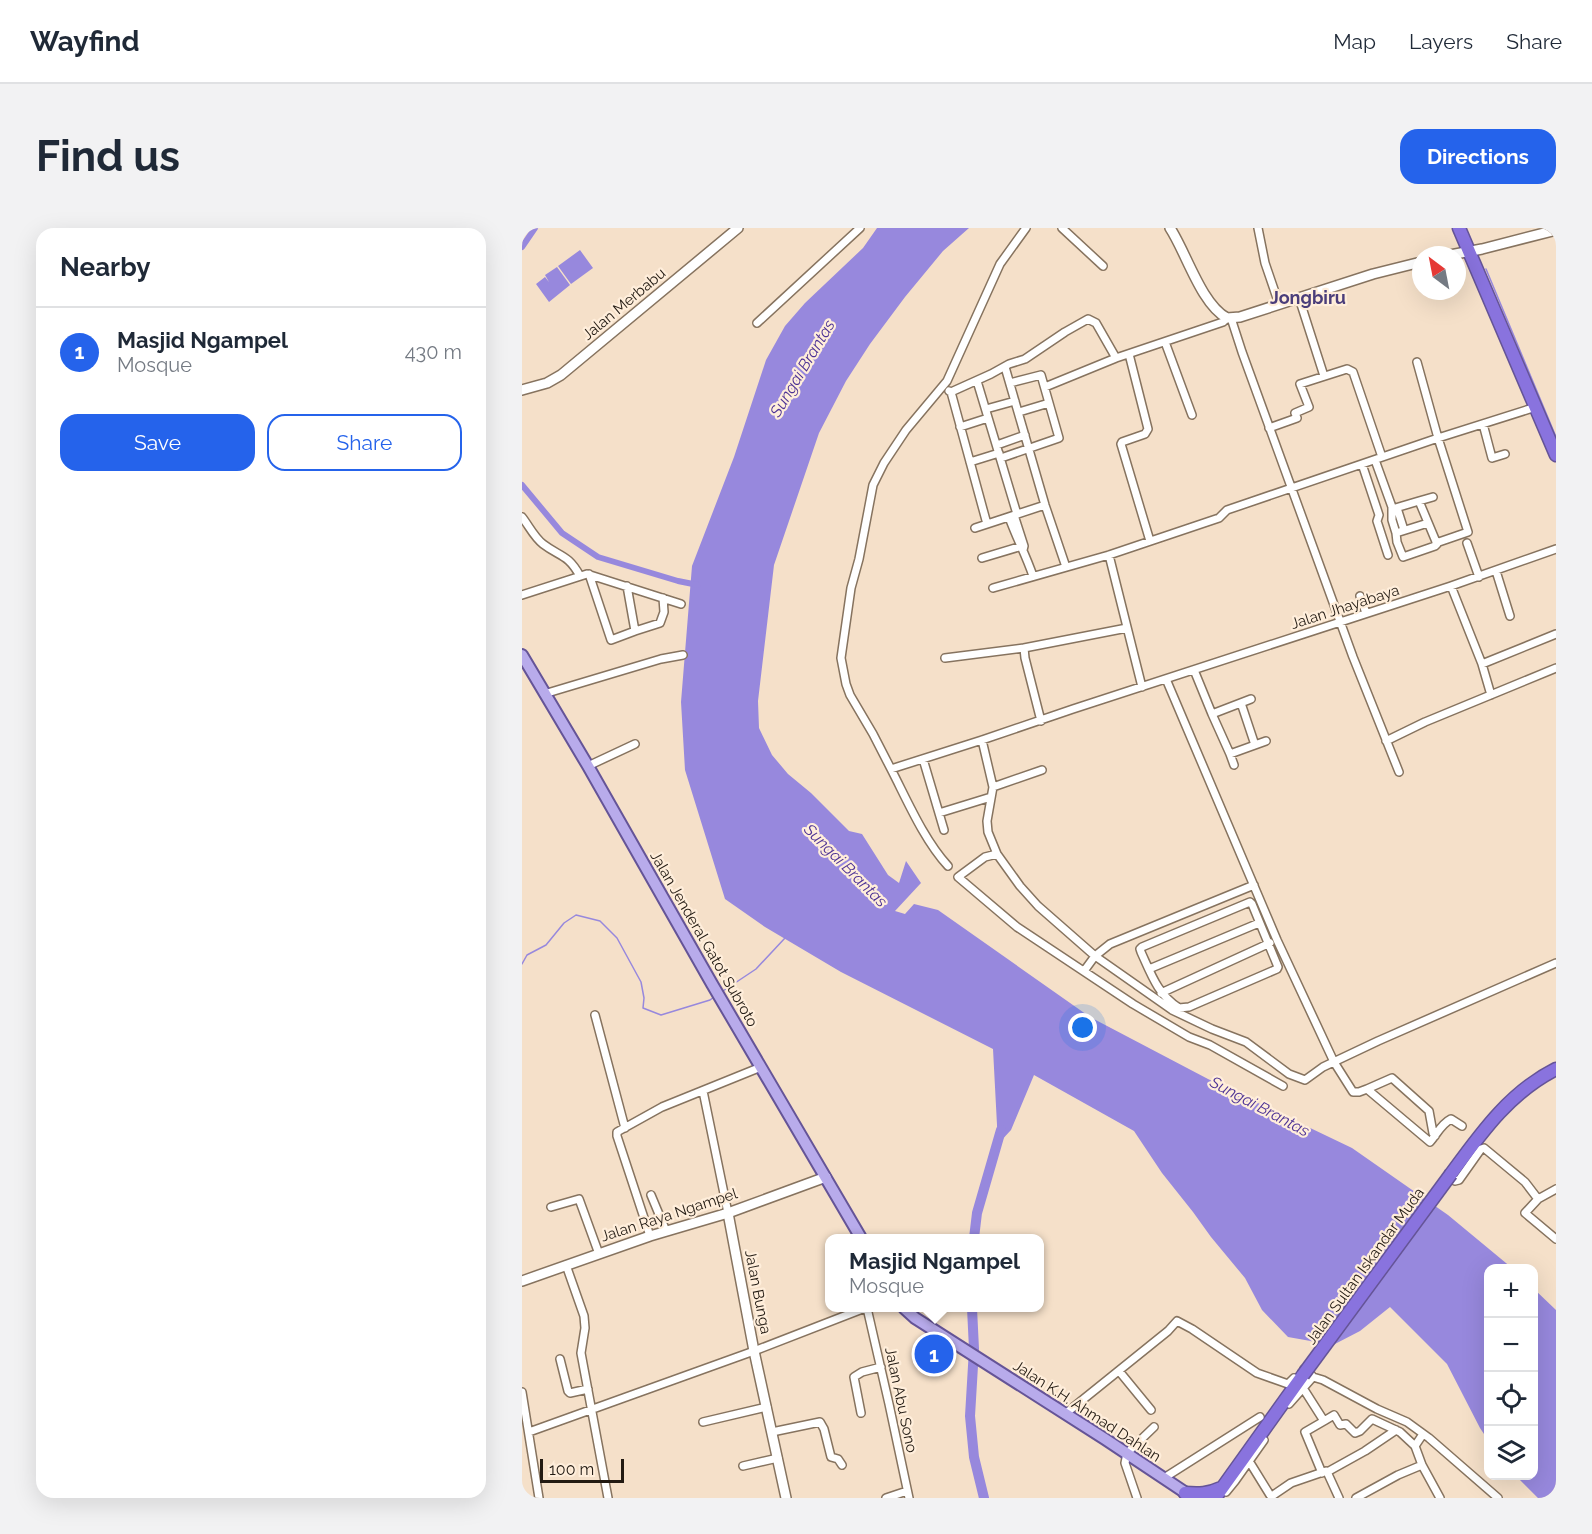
<!DOCTYPE html>
<meta charset="utf-8">
<style>
:root{--surface:#fff;--page:#f2f2f3;--text:#1f2937;--muted:#747a83;--line:#e0e1e3;--accent:#2563eb}
body{margin:0;font-family:Raleway,sans-serif;background:var(--page);color:var(--text)}
.controls{position:absolute;right:18px;bottom:18px;display:grid;overflow:hidden;border-radius:12px;box-shadow:0 6px 24px #0002}
.controls button{width:54px;height:54px;display:grid;place-items:center;padding:0;border:0;border-bottom:2px solid var(--line);background:var(--surface);color:var(--text);font:30px sans-serif}
.compass{position:absolute;left:890px;top:18px;width:54px;height:54px;border-radius:50%;background:var(--surface);box-shadow:0 6px 24px #0002;rotate:328deg}
.scale{position:absolute;left:18px;bottom:15px;width:84px;box-sizing:border-box;padding-left:6px;border:3px solid #221a12;border-top:0;font-size:16px;line-height:21px;white-space:nowrap;color:#221a12;-webkit-text-stroke:4px #ffeedb;paint-order:stroke}
.you{position:absolute;left:561px;top:800px;width:21px;height:21px;margin:-15px;border:4px solid #fff;border-radius:50%;background:#1a73e8;box-shadow:0 0 0 9px #1a73e833}
.badge{display:grid;place-items:center;width:39px;height:39px;border-radius:50%;background:var(--accent);color:#fff;font-size:20px;font-weight:700}
.pin{position:absolute;translate:-50% -50%;border:3px solid #fff;box-shadow:0 2px 6px #0006}
.popup{position:absolute;left:303px;top:1006px;width:219px;height:78px;box-sizing:border-box;display:grid;place-content:center;border-radius:12px;background:var(--surface);filter:drop-shadow(0 2px 4px #0005);font-size:20px;white-space:nowrap;color:var(--muted)}
.popup b{font-size:22px;color:var(--text)}
.popup::after{content:'';position:absolute;left:50%;top:100%;margin-left:-12px;border:12px solid transparent;border-top-color:var(--surface)}
.list{margin:0;padding:0;list-style:none}
h2{display:flex;justify-content:space-between;align-items:center;height:78px;margin:0;padding:0 24px;font-size:26px}
h2 small{font-size:20px;font-weight:400;color:var(--muted)}
.list li{display:grid;grid-template-columns:39px 1fr auto;gap:18px;align-items:center;box-sizing:border-box;height:90px;padding:0 24px;border-top:2px solid var(--line)}
.list b{display:block;font-size:22px;white-space:nowrap}
.list p{margin:0;font-size:20px;white-space:nowrap;color:var(--muted)}
.list em{font-size:20px;font-style:normal;color:var(--muted)}
.actions{display:flex;gap:12px;padding:18px 24px}
.actions a{flex:1;padding:14px 0;border:2px solid var(--accent);border-radius:18px;text-align:center;font-size:21px;color:var(--accent)}
.actions .main{background:var(--accent);color:#fff}
.icon{flex:none;width:33px;height:33px;fill:none;stroke:currentColor;stroke-width:2;stroke-linecap:round;stroke-linejoin:round}
.map{position:relative;flex:none;width:1034px;height:1270px;overflow:hidden;border-radius:18px}
header{display:flex;align-items:center;gap:36px;box-sizing:border-box;height:84px;padding:0 30px;background:var(--surface);border-bottom:2px solid var(--line)}
header strong{font-size:28px}
nav{display:flex;gap:33px;margin-inline-start:auto;font-size:21px}
.intro{display:flex;align-items:center;justify-content:space-between;box-sizing:border-box;height:144px;padding:0 36px}
h1{margin:0;font-size:42px}
.button{padding:15px 27px;border-radius:18px;background:var(--accent);color:#fff;font-size:21px;font-weight:700}
main{display:flex;gap:36px;padding:0 36px}
aside{flex:1;background:var(--surface);border-radius:18px;box-shadow:0 6px 24px #0002}
.map>svg:first-child{display:block}
.water{fill:#9788dd}
.lines{fill:none;stroke-linecap:round;stroke-linejoin:round}
.stream{stroke:#9788dd;stroke-width:1.5}
.canal{stroke:#9788dd;stroke-width:6}
.river{stroke:#9788dd;stroke-width:10}
.street-casing{stroke:#86735f;stroke-width:10}
.secondary-casing{stroke:#86735f;stroke-width:12}
.primary-casing{stroke:#655497;stroke-width:14}
.highway-casing{stroke:#655497;stroke-width:15}
.street{stroke:#fff;stroke-width:7}
.secondary{stroke:#fff;stroke-width:9}
.primary{stroke:#b8abeb;stroke-width:10}
.highway{stroke:#8973de;stroke-width:12}
.highway-bridge-casing{stroke:#655497;stroke-width:15;stroke-linecap:butt}
.highway-bridge{stroke:#8973de;stroke-width:12}
.labels{text-anchor:middle;stroke-width:4.5;stroke-linejoin:round;paint-order:stroke}
.street-label{font-size:15px;fill:#221a12;stroke:#ffeedb}
.water-label{font-size:16px;font-style:italic;fill:#4d3295;stroke:#ffeedb}
.quarter-label{font-size:18px;font-weight:bold;fill:#4a3d7a;stroke:#ffeedb}
</style>
<header>
<strong>Wayfind</strong>
<nav><a>Map</a><a>Layers</a><a>Share</a></nav>
</header>
<div class="intro"><h1>Find us</h1><a class="button">Directions</a></div>
<main>
<aside>
<h2>Nearby<small></small></h2>
<ul class="list">
<li><span class="badge">1</span><div><b>Masjid Ngampel</b><p>Mosque</p></div><em>430 m</em></li>
</ul>
<div class="actions"><a class="main">Save</a><a>Share</a></div>
</aside>
<div class="map">
<svg width="1034" height="1270" viewBox="0 0 1034 1270">
<rect width="100%" height="100%" fill="#f5e0c9"/>
<!-- water -->
<path class="water" d="M 355,0 L 447,0 L 421,23 L 383,69 L 348,116 L 324,153 L 297,205 L 252,337 L 236,473 L 237,500 L 250,527 L 266,546 L 289,565 L 327,603 L 340,606 L 366,647 L 377,655 L 384,633 L 399,655 L 373,683 L 383,686 L 392,676 L 416,682 L 568,789 L 686,851 L 830,920 L 926,987 L 990,1040 L 966,1040 L 966,1212 L 958,1200 L 925,1136 L 868,1079 L 838,1103 L 811,1117 L 766,1109 L 740,1082 L 723,1050 L 689,1009 L 671,984 L 640,945 L 612,903 L 512,847 L 489,902 L 476,916 L 471,821 L 319,744 L 243,699 L 203,671 L 163,542 L 159,474 L 170,338 L 212,229 L 244,132 L 263,98 L 283,75 L 341,20 Z
M 58,22 L 71,40 L 49,56 L 36,38 Z
M 35,39 L 48,57 L 27,74 L 14,56 L 23,49 L 27,54 L 23,47 Z
M 1012,1061 L 1034,1082 L 1034,1270 L 1016,1270 L 994,1248 L 1011,1248 Z"/>
<g class="lines">
<!-- stream -->
<path class="stream" d="M 964,41 L 1034,209
M 0,736 L 5,727 L 24,717 L 42,695 L 54,687 L 78,693 L 95,710 L 119,754 L 122,770 L 121,780 L 139,787 L 188,772 L 192,769
M 201,763 L 234,741 L 263,710"/>
<!-- canal -->
<path class="canal" d="M 0,19 L 13,0
M 0,257 L 40,305 L 76,329 L 156,353 L 176,357"/>
<!-- river -->
<path class="river" d="M 452,1010 L 455,985 L 479,902
M 450,1080 L 452,1121 L 448,1188 L 452,1229 L 462,1270"/>
<defs>
<path id="street" d="M 504,0 L 478,36 L 425,153 L 384,202 L 362,235 L 351,257 L 337,331 L 329,360 L 319,430 L 324,456 L 328,467 L 351,506 L 369,541 L 460,512 L 551,481 L 929,358 L 1034,321
M 540,0 L 581,38
M 736,0 L 743,35 L 757,76
M 777,70 L 802,148
M 709,90 L 720,124 L 831,429 L 877,544
M 235,95 L 338,0
M 643,114 L 670,187
M 607,126 L 626,201 L 623,206 L 600,214 L 599,216 L 628,313
M 895,134 L 916,210 L 946,304 L 914,315
M 483,139 L 523,277 L 544,339
M 455,153 L 495,286
M 523,159 L 594,130
M 427,163 L 429,164 L 465,296
M 429,164 L 469,146 L 487,136 L 503,131 L 543,104 L 566,91 L 574,95 L 594,130 L 701,94 L 705,90
M 464,181 L 493,173
M 497,184 L 527,175
M 961,196 L 970,230 L 983,226
M 438,199 L 466,190
M 747,200 L 775,190 L 773,185 L 787,179 L 778,156 L 825,141 L 831,144 L 860,229
M 475,217 L 503,207
M 479,230 L 537,210 L 519,147 L 488,155
M 853,232 L 870,279 L 870,292 L 874,305
M 448,234 L 477,225
M 840,236 L 857,287 L 855,293 L 866,327
M 897,273 L 911,269
M 875,280 L 882,302
M 870,281 L 897,273 L 915,316 L 913,318 L 881,329 L 875,314 L 874,305 L 906,295
M 492,287 L 502,318 L 501,322
M 0,289 C 7,298 12,309 21,316 C 38,329 46,326 58,348
M 487,289 C 494,309 504,327 511,348
M 453,300 L 523,277
M 945,315 L 957,349
M 587,327 L 620,459
M 460,330 L 500,318
M 974,343 L 988,388
M 67,346 L 89,412 L 113,403 L 105,358
M 929,358 L 960,436 L 969,467
M 471,360 L 587,327 L 697,290 L 705,282 L 916,210 L 1014,179
M 0,367 L 65,346 L 159,376
M 838,368 L 844,385
M 113,403 L 138,395 L 142,384 L 141,370
M 502,420 L 605,400
M 423,430 L 502,420 L 503,430 L 519,493
M 960,436 L 1034,406
M 672,442 L 690,486
M 644,451 L 755,712 L 812,834 L 831,864 L 837,864 L 845,861 L 908,914 C 915,906 919,896 929,891 L 940,898
M 22,466 L 139,431 L 161,427
M 729,471 L 690,486 L 708,526 L 744,513
M 719,475 L 733,517
M 460,512 L 471,559 L 465,593 L 466,604 L 475,626 L 498,658 L 516,678 L 573,728 L 650,782 L 690,801 L 724,814 L 767,846 L 783,852 L 801,839 L 856,813 L 1034,735
M 864,513 L 903,494 L 1034,440
M 708,526 L 712,537
M 401,531 L 422,602
M 66,538 L 113,516
M 369,541 C 385,572 402,612 426,638
M 471,559 L 520,542
M 417,585 L 469,569
M 475,626 L 463,629 L 436,649 L 495,699 L 611,776 L 667,809 L 688,817 L 761,858
M 728,674 L 730,676 L 756,739 L 755,741 L 667,779 L 657,780 C 636,767 629,746 619,724 L 618,721 L 620,719 Z
M 627,741 L 737,695
M 562,743 L 573,728 L 588,716 L 732,657
M 639,765 L 748,715
M 73,787 L 103,900
M 845,861 L 870,850 L 907,883 L 911,905 L 913,908
M 181,863 L 206,985
M 933,953 L 937,952 L 959,921 L 962,920 L 1003,954 L 1016,971
M 1034,961 L 1016,971 L 1003,985 L 1034,1011
M 129,967 L 144,1003
M 29,979 L 57,971 L 77,1026
M 128,1008 L 95,908 L 95,904 L 140,879 L 239,839
M 44,1037 L 62,1088 L 63,1100 L 59,1125 L 86,1270
M 345,1080 L 367,1176 L 387,1270
M 38,1131 L 46,1163 L 48,1165 L 66,1161
M 782,1141 L 787,1144 L 791,1149 L 801,1152 L 855,1181 L 885,1194 L 907,1210 L 976,1270
M 597,1143 L 629,1182
M 781,1160 L 802,1193 L 783,1204 L 800,1245
M 0,1164 L 17,1270
M 767,1176 L 791,1149
M 339,1185 L 332,1149 L 340,1144 L 359,1139
M 543,1186 L 646,1103 L 655,1093 L 670,1101 L 735,1145 L 766,1156 L 772,1150
M 802,1193 L 812,1187 L 818,1197 L 824,1196 L 833,1205 L 838,1203 L 850,1191 L 878,1204 L 893,1218
M 181,1194 L 245,1179
M 7,1204 L 232,1123 L 343,1080
M 250,1204 L 298,1194 L 302,1201 L 309,1229 L 316,1231 L 320,1237
M 901,1206 L 893,1218 L 900,1237 L 918,1270
M 727,1233 L 748,1267 L 750,1268 L 769,1255 L 804,1243
M 221,1238 L 256,1230
M 642,1250 L 738,1189
M 704,1264 L 713,1253 L 742,1212
M 364,1270 L 385,1263
M 615,1270 L 603,1235 L 605,1225 L 632,1199
M 817,1270 L 806,1246 L 807,1243 L 843,1223 L 874,1202
M 834,1270 L 876,1247 L 900,1237"/>
<path id="secondary" d="M 648,0 C 664,24 679,76 705,90 L 718,89 L 851,46 L 899,34
M 928,27 L 960,21 L 1034,2
M 0,162 L 25,155 L 39,147 L 216,0
M 206,985 L 232,1123 L 264,1270
M 0,1053 L 128,1008 L 206,985 L 304,949"/>
<path id="primary" d="M 0,427 L 66,538 L 190,756 L 339,1010
M 382,1080 L 393,1090 L 583,1211 L 670,1269"/>
<path id="highway" d="M 937,0 L 1034,227
M 929,946 C 959,905 988,864 1034,841
M 663,1265 C 677,1266 686,1266 699,1260
M 693,1270 L 781,1147"/>
</defs>
<!-- street casing -->
<use href="#street" class="street-casing"/>
<!-- secondary casing -->
<use href="#secondary" class="secondary-casing"/>
<!-- primary casing -->
<use href="#primary" class="primary-casing"/>
<!-- highway casing -->
<use href="#highway" class="highway-casing"/>
<!-- street -->
<use href="#street" class="street"/>
<!-- secondary -->
<use href="#secondary" class="secondary"/>
<!-- primary -->
<use href="#primary" class="primary"/>
<!-- highway -->
<use href="#highway" class="highway"/>
<defs>
<path id="highway-bridge" d="M 781,1147 L 929,946"/>
</defs>
<!-- highway-bridge casing -->
<use href="#highway-bridge" class="highway-bridge-casing"/>
<!-- highway-bridge -->
<use href="#highway-bridge" class="highway-bridge"/>
</g>
<g class="labels">
<!-- street labels -->
<g class="street-label">
<text transform="translate(102 76) rotate(-40)" y="5">Jalan Merbabu</text>
<text transform="translate(823 379) rotate(-18)" y="5">Jalan Jhayabaya</text>
<text transform="translate(182 711) rotate(60)" y="5">Jalan Jenderal Gatot Subroto</text>
<text transform="translate(147 987) rotate(-18)" y="5">Jalan Raya Ngampel</text>
<text transform="translate(843 1038) rotate(-54)" y="5">Jalan Sultan Iskandar Muda</text>
<text transform="translate(236 1064) rotate(79)" y="5">Jalan Bunga</text>
<text transform="translate(379 1172) rotate(78)" y="5">Jalan Abu Sono</text>
<text transform="translate(565 1183) rotate(33)" y="5">Jalan K.H. Ahmad Dahlan</text>
</g>
<!-- water labels -->
<g class="water-label">
<text transform="translate(280 140) rotate(-59)" y="6">Sungai Brantas</text>
<text transform="translate(324 637) rotate(45)" y="6">Sungai Brantas</text>
<text transform="translate(738 878) rotate(28)" y="6">Sungai Brantas</text>
</g>
<!-- quarter labels -->
<g class="quarter-label">
<text x="786" y="76">Jongbiru</text>
</g>
</g>
</svg>
<div class="controls">
<button>+</button>
<button>−</button>
<button><svg class="icon" aria-label="locate" viewBox="0 0 24 24"><circle cx="12" cy="12" r="6"/><path d="M12 2v4M12 18v4M2 12h4M18 12h4"/></svg></button>
<button><svg class="icon" aria-label="layers" viewBox="0 0 24 24"><path d="M12 4l9 5-9 5-9-5zM3 14l9 5 9-5"/></svg></button>
</div>
<svg class="compass" viewBox="-18 -18 36 36"><path d="M0-13l5 13h-10z" fill="#e53935"/><path d="M0 13l5-13h-10z" fill="#747a83"/></svg>
<div class="scale">100 m</div>
<div class="you"></div>
<div class="pin badge" style="left:412px;top:1126px">1</div>
<div class="popup"><b>Masjid Ngampel</b>Mosque</div>
</div>
</main>
